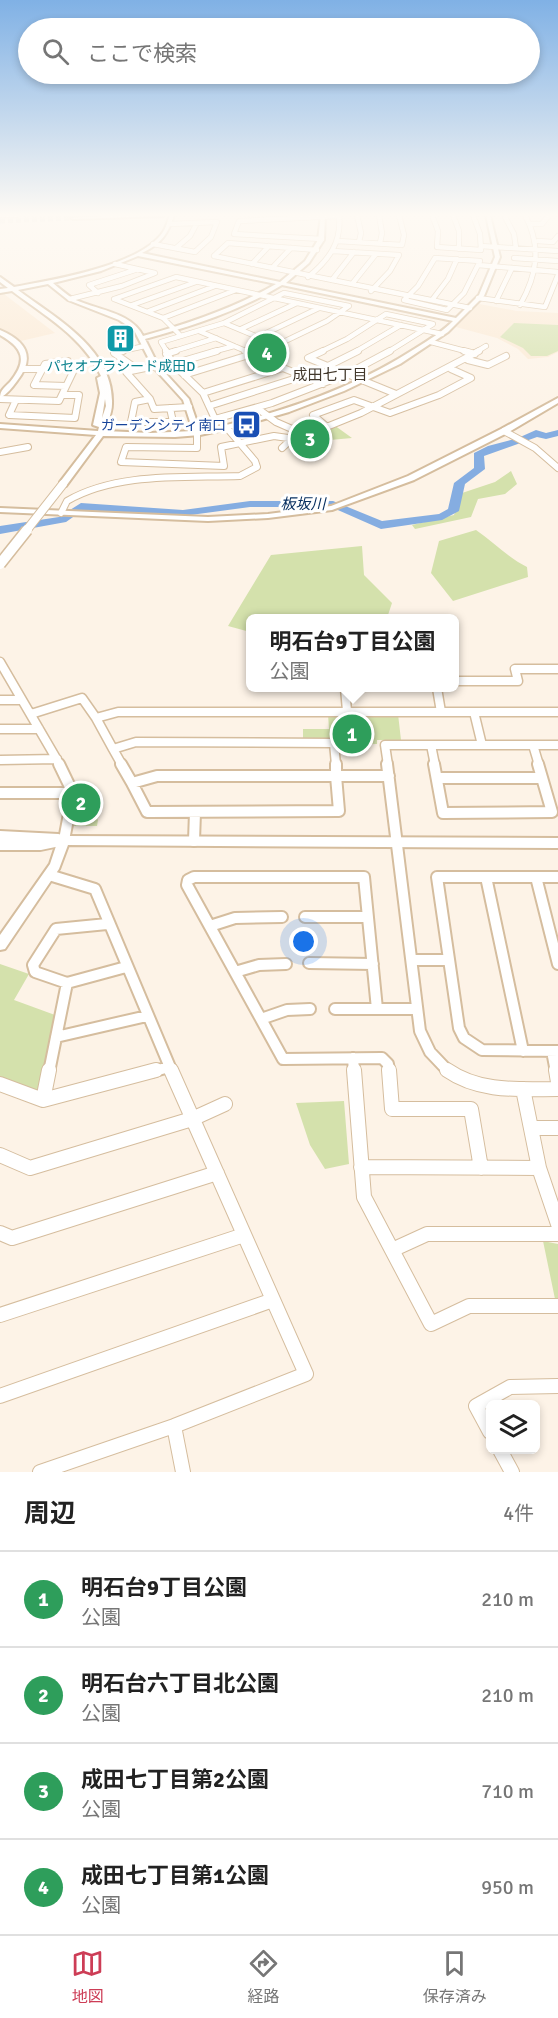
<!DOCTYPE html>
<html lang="ja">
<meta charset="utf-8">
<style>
:root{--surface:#fff;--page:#f2f2f2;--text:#222;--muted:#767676;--line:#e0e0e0;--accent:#cd3d56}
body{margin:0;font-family:Signika,"Noto Sans JP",sans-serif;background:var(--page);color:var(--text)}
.controls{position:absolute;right:18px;bottom:18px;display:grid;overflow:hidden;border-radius:9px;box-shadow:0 3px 9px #0003}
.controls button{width:54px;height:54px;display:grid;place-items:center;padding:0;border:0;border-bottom:2px solid var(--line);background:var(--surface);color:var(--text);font:30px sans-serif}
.you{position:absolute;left:304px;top:942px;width:21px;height:21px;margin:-15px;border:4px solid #fff;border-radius:50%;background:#1a73e8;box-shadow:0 0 0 9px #1a73e833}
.badge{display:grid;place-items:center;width:39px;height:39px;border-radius:50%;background:var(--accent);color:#fff;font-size:20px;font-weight:700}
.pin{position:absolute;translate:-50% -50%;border:3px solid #fff;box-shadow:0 2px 6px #0006}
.popup{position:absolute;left:246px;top:614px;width:213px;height:78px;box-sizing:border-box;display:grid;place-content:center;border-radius:9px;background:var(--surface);filter:drop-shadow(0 2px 4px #0005);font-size:20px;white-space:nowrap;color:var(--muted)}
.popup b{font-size:22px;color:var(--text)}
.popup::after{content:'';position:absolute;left:50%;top:100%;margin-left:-12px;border:12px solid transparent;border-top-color:var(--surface)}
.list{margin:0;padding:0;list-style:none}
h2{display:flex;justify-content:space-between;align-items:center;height:78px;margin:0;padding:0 24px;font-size:26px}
h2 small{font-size:20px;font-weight:400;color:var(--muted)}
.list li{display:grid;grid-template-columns:39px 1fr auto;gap:18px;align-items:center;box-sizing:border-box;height:96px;padding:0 24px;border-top:2px solid var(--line)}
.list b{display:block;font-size:22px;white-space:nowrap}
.list p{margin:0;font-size:20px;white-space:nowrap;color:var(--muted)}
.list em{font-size:20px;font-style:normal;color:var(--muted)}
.icon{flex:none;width:33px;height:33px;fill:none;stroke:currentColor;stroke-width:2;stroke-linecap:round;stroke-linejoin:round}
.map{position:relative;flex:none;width:558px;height:1472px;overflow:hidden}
.search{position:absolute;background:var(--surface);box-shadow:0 3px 9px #0003;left:18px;right:18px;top:18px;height:66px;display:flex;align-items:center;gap:15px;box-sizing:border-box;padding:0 21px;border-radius:33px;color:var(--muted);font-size:22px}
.sheet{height:462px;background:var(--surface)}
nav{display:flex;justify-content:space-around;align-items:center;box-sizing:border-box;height:84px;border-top:2px solid var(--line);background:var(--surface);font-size:16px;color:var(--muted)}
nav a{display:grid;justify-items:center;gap:3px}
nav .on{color:var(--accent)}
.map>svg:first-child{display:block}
.built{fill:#fbe9d3}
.green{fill:#d4e1ac}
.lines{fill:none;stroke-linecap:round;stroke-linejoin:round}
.river{fill:#85ade1;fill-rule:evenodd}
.tertiary-tunnel{stroke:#d8cec2;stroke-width:5;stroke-dasharray:5 3;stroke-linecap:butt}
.minor-far4-casing{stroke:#d5bd9e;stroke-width:6}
.minor-far3-casing{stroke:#d5bd9e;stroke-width:8}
.minor-far2-casing{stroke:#d5bd9e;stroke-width:11}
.minor-far1-casing{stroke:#d5bd9e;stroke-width:14}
.minor-casing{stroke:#d5bd9e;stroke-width:16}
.tertiary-casing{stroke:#d5bd9e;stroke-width:4}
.minor-far4{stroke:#fff;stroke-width:4.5}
.minor-far3{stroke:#fff;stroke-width:6}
.minor-far2{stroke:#fff;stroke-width:8}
.minor-far1{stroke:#fff;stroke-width:10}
.minor{stroke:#fff;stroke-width:14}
.tertiary{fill:#fff;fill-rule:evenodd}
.tertiary-bridge-far1-casing{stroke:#d5bd9e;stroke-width:10;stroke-linecap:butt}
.tertiary-bridge-casing{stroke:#d5bd9e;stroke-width:13;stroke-linecap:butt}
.tertiary-bridge-far1{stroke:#fff;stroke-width:8}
.tertiary-bridge{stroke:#fff;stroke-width:10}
.labels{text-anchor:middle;stroke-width:6;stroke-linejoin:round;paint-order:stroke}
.far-culture-label{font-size:14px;fill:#0d838f;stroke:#fff}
.far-transit-label{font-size:14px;fill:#164399;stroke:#fff;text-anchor:end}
.far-neighbourhood-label{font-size:15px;fill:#42382c;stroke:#fff}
.far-water-label{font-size:15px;font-style:italic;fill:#093060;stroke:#fff}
</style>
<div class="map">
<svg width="558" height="1472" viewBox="0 0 558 1472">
<rect width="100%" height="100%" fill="#fdf3e7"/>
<!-- built -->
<path class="built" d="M 0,293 L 4,294 L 55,333 L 21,341 L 0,329 Z
M 479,304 L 517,311 L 558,313 L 558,352 L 548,357 L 528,359 L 518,349 L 497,338 L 456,327 Z"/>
<!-- green -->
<path class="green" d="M 514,323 L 558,325 L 558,351 L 547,356 L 531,356 L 523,348 L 500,337 Z
M 273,345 L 287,351 L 254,363 L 244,358 Z
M 334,425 L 352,438 L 319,441 L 318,449 L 305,452 L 295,442 L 299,433 Z
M 511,471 L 517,484 L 505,494 L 478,499 L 471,517 L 415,529 L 412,525 L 454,515 L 462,493 L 495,482 Z
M 476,530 C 494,542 508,558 527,567 L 528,577 L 453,601 L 431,573 L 439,541 Z
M 362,546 L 364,575 L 392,603 L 387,618 L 250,618 L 250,632 L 228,626 L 271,555 Z
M 328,714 L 398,714 L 401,740 L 377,740 L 377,744 L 338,745 L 337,740 L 303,740 L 303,729 L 329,729 Z
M 76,786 L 79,786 L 98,820 L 97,826 L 73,826 Z
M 0,964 L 29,974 L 14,1000 L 55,1015 L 42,1087 L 33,1093 L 0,1079 Z
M 344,1101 L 349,1164 L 325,1169 L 310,1145 L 296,1103 Z
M 543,1241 L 558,1244 L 558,1299 L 555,1299 Z"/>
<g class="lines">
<!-- river -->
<path class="river" d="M 536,430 L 546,433 L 558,430 L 558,436 L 546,439 L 537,437 L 484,456 L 485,469 L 465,484 L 459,511 L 442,520 L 381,529 L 331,507 L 250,507 L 183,516 L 83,510 L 66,522 L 0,534 L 0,526 L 59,517 L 81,503 L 183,510 L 250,501 L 333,501 L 382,521 L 439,514 L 448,509 L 454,483 L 474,468 L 474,453 L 488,446 L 518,438 Z"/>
<!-- tertiary-tunnel -->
<path class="tertiary-tunnel" d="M 0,221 L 73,218"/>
<defs>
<path id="minor-far4" d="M 1,215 L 17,215
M 357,215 L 361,233 L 359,242
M 379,215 L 382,233 L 380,243
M 432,215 L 438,231 L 437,247 L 481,250 L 480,234 L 473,215
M 453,215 L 459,231 L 459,249
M 504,215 L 514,234 L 516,248
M 531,224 L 542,224 L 549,215
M 322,239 L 234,234 L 239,221 L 339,216
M 338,241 L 402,245 L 404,235 L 399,215
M 538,241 L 553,242 L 558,236
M 153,244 L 195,252 L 211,237 L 217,222 L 170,224
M 481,246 L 558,251
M 176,248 L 190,236 L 197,223
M 333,251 L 399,255 L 390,271 L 371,291
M 214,256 L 470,308
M 214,256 L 228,243 L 317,250
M 435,258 L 480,261 L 464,293 L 447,310 L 404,300 L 418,286 Z
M 514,258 L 558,261
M 252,264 L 269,246
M 478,265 L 558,272
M 272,268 L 291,248
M 308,277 C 329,260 342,242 339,215
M 332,280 L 354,252
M 352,284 L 376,254
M 98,293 L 89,285 L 138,269
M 284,293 L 349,306 L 327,321 L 277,345 L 224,323 Z
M 478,298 L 545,307 L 558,275
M 70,299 L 122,286 L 155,273 L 115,264
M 114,299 L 176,277 L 442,334
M 114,299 L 163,318 L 179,334
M 432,300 L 448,279 L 457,259
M 496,301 L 512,268
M 132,305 L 196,282
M 520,305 C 537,275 542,247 525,215
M 149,311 L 215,286
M 163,318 L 236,290
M 241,329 L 297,303
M 199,331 L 248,352
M 258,337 L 319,308
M 431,342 L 469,352
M 117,352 L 145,346
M 167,352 L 161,342 L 224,323
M 171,352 L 216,338
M 212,352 L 234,346
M 320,352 L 347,339 L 386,314 L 433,324 L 388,352
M 355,352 L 401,325
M 476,352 L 486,346"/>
<path id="minor-far3" d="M 123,351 L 114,353 L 137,369
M 166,351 L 173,364 L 203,393 L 215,419 L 272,403 L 347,374
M 323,351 L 308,358 L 347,374
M 464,351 L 475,354
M 166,354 L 176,351
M 468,360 L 488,365 L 506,356
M 173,364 L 217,351
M 155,366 L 126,372 L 150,399 L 154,409 L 189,407
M 328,366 L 358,351
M 23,369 L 42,369
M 347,374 L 396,394
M 347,374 L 390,351
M 184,375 L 252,354 L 245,351
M 203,393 L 283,368 L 323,384
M 0,399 L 59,401 L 73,372 L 68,361 L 45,364 L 34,385 L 66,386
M 150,399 L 135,402 L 131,422 L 173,422 L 170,408
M 16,400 L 9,415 L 75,418 L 79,395 L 62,395
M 209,406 L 303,376
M 257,408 L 276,422 L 292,429 L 324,428 L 361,413 L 479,351
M 326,426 L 313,415 L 354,400 L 390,413 L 439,395 L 471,378 L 451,369
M 504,431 L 535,448 L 558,468
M 197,433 L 197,448 L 126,447 L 121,462 L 224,466 L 221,447 L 274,436 L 295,439
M 282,448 L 296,435
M 0,452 L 28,447
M 61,513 L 67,501 C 117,472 184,478 240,476 L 257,467 L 255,461 L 227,428"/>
<path id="minor-far2" d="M 0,662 L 60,765
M 454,681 L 518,681 L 515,669 L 558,669
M 345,688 L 347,711
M 437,688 L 441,712
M 0,700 L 22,700
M 474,712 L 558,712
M 31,714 L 82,698 L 96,718
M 0,729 L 39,729
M 431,745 L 435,765
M 482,745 L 558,745
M 533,745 L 539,765
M 113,749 L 96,718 L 118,712 L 474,712 L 482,745 L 385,745 L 388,765
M 0,760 L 57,759
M 122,765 L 113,749 L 136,742 L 334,743 L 336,765"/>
<path id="minor-far1" d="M 59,764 L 73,793 L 64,840
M 121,764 L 132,783
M 336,764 L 336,776
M 387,764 L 420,1031 L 430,1052 L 449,1072
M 434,764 L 443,813 L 552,812 L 538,764
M 336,776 L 389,776
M 437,778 L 542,778
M 132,783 L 147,812 L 339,811 L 336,776
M 132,783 L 157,776 L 336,776
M 0,793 L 73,793
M 0,836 L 58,839
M 194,841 L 195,812
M 0,845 L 40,845 L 64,840
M 49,875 L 95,889 L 172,1072
M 486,877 L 523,1051
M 536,877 L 558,964
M 558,877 L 437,877 L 459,1028 L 464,1038 L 482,1050 L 558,1051
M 305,917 L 368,917
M 210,926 L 235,918 L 282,917
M 412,960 L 448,960
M 309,963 L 373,964
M 235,972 L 259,965 L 286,964
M 67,983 L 126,967
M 335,1009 L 417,1009
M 377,1009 L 364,877 L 194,877 L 188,880 L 187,885 L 283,1059 L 382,1058 L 388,1064 L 389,1072
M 261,1019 L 287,1010 L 310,1009
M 56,1037 L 147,1016
M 552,1051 L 556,1072
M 353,1058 L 354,1072
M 49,1072 L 67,983 L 35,972 L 33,965 L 56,929 L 107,924
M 151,1072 L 169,1067"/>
<path id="minor" d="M 354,1070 L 364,1197 L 431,1324 L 469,1306 L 558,1306
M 389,1070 L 392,1109 L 471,1109 L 481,1168
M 447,1070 C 480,1093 520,1089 558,1089
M 556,1070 L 558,1082
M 0,1084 L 43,1100 L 156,1070
M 523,1089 L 539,1168 L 558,1224
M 43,1100 L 49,1070
M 532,1128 L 558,1128
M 0,1155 L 30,1168 L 192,1119 L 225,1104
M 361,1167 L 539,1168
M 0,1233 L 12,1238 L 217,1173
M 392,1250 L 427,1234 L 558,1234
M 0,1315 L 244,1235
M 0,1396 L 273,1300
M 174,1426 L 183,1472
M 490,1432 L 476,1406 L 510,1387 L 558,1386
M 500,1450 L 512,1472
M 40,1472 L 174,1426 L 306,1374 L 171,1070"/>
<path id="tertiary" d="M 122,215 L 165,215 L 163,216 L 73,219 L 71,218 Z
M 170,215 L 174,215 C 168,234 161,244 142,253 L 280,282 L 305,261 L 318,240 L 321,215 L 325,215 L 324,240 L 309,263 L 286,283 L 456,318 L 479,295 L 495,257 L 486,215 L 490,215 L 500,257 L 484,296 L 448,332 L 400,364 L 344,391 L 289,412 L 237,427 L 200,435 L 175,437 L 103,436 L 66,486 L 60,486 L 60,482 L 96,435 L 0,428 L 0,424 L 98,431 L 99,427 L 93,425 L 100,393 L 97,378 L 101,376 C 83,337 45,316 12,291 L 0,293 L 0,289 L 8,288 L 0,282 L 0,277 L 14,287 C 52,280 140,266 163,232 C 166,228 168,220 170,215 ZM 138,256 L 276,284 C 234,308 190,323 143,336 C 131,311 94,310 72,298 C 66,294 59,288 53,283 L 101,271 ZM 48,284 L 68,300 L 119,320 L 134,330 L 153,367 L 183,400 L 193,431 L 150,433 L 105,431 C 107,423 112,413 112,404 C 114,349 55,318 18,290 ZM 282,285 L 453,321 C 442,332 429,340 416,348 C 351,390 275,415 200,431 L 189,399 L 158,365 L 145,339 C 193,326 239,311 282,285 ZM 105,399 L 106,406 L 102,418 Z
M 0,330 C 26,341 36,357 17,381 C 12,388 7,394 0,398 C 0,390 5,387 10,382 C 28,360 23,348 0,335 Z
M 558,398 L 558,403 L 507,433 L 414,480 L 332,510 L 268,518 L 208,521 L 0,512 L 0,508 L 208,517 L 268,514 L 331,506 L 408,476 L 501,429 Z
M 64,836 L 558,838 L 558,848 L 68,845 L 59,869 L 5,949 L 0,950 L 0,935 L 50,864 L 58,840 L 60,837 Z"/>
</defs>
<!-- minor-far4 casing -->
<use href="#minor-far4" class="minor-far4-casing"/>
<!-- minor-far3 casing -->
<use href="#minor-far3" class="minor-far3-casing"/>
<!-- minor-far2 casing -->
<use href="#minor-far2" class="minor-far2-casing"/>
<!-- minor-far1 casing -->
<use href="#minor-far1" class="minor-far1-casing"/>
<!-- minor casing -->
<use href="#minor" class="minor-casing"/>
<!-- tertiary casing -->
<use href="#tertiary" class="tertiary-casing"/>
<!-- minor-far4 -->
<use href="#minor-far4" class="minor-far4"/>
<!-- minor-far3 -->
<use href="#minor-far3" class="minor-far3"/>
<!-- minor-far2 -->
<use href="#minor-far2" class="minor-far2"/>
<!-- minor-far1 -->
<use href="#minor-far1" class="minor-far1"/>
<!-- minor -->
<use href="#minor" class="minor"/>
<!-- tertiary -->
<use href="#tertiary" class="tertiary"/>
<defs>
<path id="tertiary-bridge-far1" d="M 26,531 L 63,484"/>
<path id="tertiary-bridge" d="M 0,564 L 27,530"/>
</defs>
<!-- tertiary-bridge-far1 casing -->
<use href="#tertiary-bridge-far1" class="tertiary-bridge-far1-casing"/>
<!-- tertiary-bridge casing -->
<use href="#tertiary-bridge" class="tertiary-bridge-casing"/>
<!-- tertiary-bridge-far1 -->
<use href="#tertiary-bridge-far1" class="tertiary-bridge-far1"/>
<!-- tertiary-bridge -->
<use href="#tertiary-bridge" class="tertiary-bridge"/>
</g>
<!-- sky -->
<linearGradient id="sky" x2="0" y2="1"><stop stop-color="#80b1e5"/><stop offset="0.51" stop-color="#fefaf4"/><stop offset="1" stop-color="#fefaf4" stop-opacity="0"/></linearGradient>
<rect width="558" height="421" fill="url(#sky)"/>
<!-- icons -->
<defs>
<symbol id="building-square" viewBox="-11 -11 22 22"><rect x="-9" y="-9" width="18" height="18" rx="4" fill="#0f9aa8" stroke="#fff"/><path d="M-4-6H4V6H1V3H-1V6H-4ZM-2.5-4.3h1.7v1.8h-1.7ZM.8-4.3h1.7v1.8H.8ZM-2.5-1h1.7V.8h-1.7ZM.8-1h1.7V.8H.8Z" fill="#fff"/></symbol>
<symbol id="bus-square" viewBox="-11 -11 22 22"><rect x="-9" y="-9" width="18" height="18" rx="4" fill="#1a4fb4" stroke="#fff"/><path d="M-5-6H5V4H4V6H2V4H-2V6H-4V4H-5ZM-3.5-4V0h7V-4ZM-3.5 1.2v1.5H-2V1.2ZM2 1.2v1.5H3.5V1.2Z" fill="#fff"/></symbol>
</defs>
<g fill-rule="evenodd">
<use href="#building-square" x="104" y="322" width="33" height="33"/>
<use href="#bus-square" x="230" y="408" width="33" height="33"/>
</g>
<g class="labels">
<!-- far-culture labels -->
<g class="far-culture-label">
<text x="121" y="371">パセオプラシード成田D</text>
</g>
<!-- far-transit labels -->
<g class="far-transit-label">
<text x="226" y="430">ガーデンシティ南口</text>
</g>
<!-- far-neighbourhood labels -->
<g class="far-neighbourhood-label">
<text x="330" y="380">成田七丁目</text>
</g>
<!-- far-water labels -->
<g class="far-water-label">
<text x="303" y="509">板坂川</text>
</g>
</g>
</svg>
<div class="controls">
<button><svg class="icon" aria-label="layers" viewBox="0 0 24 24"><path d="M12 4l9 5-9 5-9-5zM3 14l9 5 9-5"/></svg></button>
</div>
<div class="you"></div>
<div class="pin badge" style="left:352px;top:734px;background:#2e9e5b">1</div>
<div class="popup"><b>明石台9丁目公園</b>公園</div>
<div class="pin badge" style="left:81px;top:803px;background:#2e9e5b">2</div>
<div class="pin badge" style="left:310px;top:439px;background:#2e9e5b">3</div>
<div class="pin badge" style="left:267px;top:353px;background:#2e9e5b">4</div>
<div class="search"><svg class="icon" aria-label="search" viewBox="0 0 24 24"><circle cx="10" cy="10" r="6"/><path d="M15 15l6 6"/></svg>ここで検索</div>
</div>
<section class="sheet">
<h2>周辺<small>4件</small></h2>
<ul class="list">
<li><span class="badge" style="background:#2e9e5b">1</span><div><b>明石台9丁目公園</b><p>公園</p></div><em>210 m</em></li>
<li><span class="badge" style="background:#2e9e5b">2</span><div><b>明石台六丁目北公園</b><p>公園</p></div><em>210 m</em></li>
<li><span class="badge" style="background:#2e9e5b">3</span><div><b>成田七丁目第2公園</b><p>公園</p></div><em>710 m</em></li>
<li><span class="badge" style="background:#2e9e5b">4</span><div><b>成田七丁目第1公園</b><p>公園</p></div><em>950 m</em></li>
</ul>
</section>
<nav>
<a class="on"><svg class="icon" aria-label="map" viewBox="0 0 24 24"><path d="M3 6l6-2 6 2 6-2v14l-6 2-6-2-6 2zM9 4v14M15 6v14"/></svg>地図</a>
<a><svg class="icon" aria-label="directions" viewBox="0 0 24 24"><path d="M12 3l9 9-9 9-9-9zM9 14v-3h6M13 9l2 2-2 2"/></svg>経路</a>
<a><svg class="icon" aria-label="saved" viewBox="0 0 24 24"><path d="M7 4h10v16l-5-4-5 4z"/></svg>保存済み</a>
</nav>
